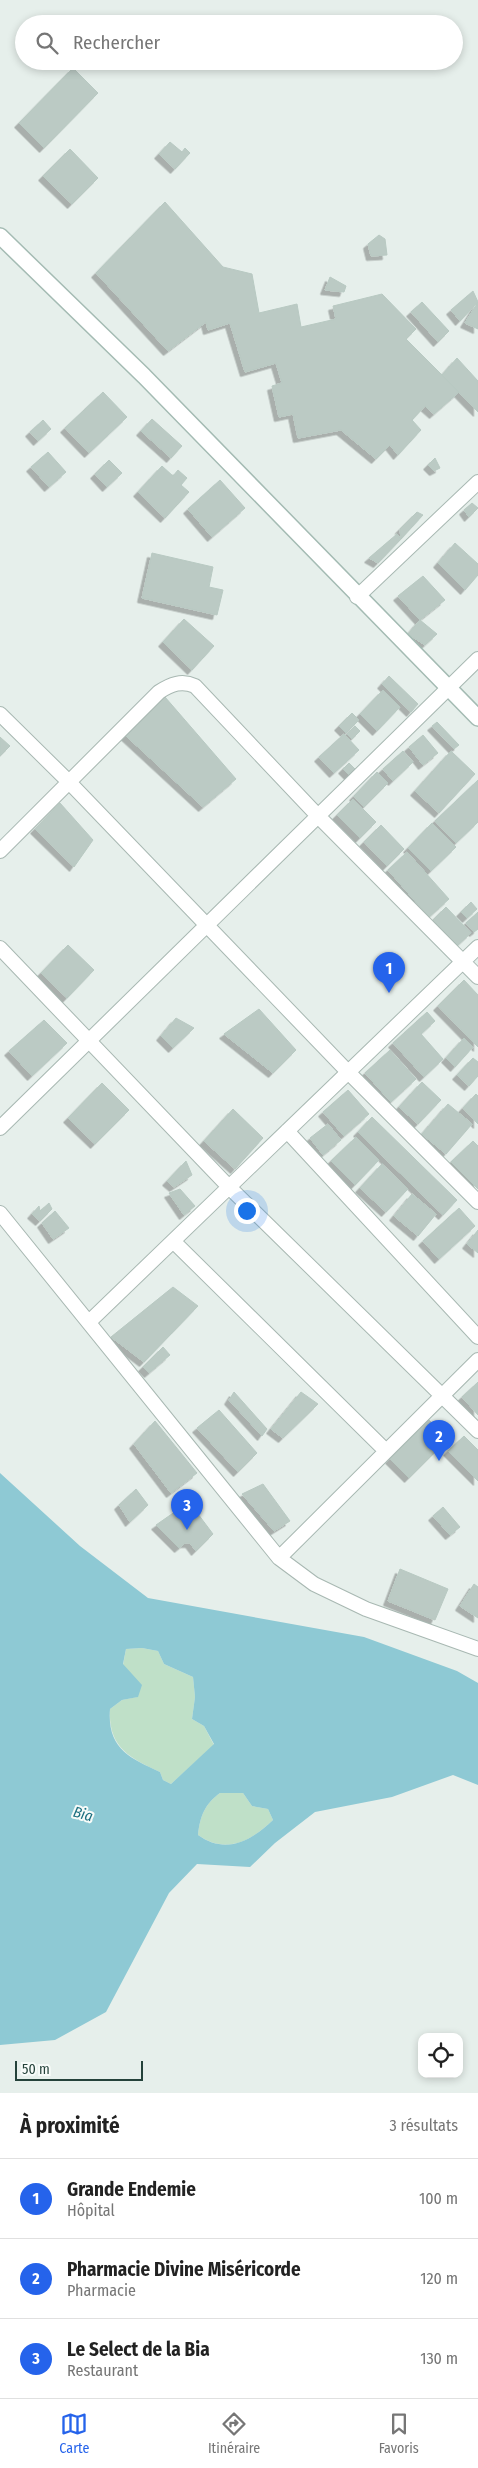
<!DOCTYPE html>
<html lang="fr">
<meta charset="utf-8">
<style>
:root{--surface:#fff;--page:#f6f6f6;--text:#222;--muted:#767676;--line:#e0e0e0;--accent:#2563eb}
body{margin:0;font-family:"Fira Sans Condensed",sans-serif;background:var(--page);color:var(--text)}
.controls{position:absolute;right:15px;bottom:15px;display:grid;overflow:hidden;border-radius:10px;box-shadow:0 2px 8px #0003}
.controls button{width:45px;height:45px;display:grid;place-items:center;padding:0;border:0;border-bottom:1px solid var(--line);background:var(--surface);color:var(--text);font:25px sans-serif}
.scale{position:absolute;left:15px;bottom:12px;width:128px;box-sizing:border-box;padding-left:5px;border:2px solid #24423a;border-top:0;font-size:14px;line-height:18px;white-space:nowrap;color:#24423a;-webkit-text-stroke:4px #f7fbf9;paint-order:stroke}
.you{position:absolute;left:246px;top:1210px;width:18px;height:18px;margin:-12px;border:4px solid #fff;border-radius:50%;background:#1a73e8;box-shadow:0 0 0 8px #1a73e833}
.badge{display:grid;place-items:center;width:32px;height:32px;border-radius:50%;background:var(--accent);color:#fff;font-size:16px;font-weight:700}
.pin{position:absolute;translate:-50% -41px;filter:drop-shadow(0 1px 2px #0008)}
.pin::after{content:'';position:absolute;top:26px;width:18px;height:15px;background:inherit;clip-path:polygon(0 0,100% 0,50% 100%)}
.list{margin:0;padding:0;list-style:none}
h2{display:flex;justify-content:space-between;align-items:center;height:65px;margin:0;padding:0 20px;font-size:21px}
h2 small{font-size:16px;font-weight:400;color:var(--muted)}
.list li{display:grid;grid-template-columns:32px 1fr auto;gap:15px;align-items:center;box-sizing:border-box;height:80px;padding:0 20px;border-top:1px solid var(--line)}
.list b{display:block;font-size:19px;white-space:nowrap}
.list p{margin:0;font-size:16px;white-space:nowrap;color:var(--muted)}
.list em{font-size:16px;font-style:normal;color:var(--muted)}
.icon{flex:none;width:28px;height:28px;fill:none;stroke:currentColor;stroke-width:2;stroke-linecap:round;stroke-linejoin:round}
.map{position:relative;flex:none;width:478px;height:2093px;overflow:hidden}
.search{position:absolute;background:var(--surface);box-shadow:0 2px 8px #0003;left:15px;right:15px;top:15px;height:55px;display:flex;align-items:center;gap:12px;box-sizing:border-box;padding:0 18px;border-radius:28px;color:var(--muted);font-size:19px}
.sheet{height:305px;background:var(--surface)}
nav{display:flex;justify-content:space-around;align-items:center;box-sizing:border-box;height:70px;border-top:1px solid var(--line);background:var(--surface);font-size:14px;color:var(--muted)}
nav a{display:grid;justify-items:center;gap:2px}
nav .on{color:var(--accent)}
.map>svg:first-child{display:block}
.green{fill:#bfe0c8}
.water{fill:#8ec9d4;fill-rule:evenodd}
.building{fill:#bbcac4;stroke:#b8c9c2;filter:url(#shadow)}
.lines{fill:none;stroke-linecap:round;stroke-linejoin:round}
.street-casing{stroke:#a8b8b2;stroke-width:16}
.secondary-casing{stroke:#a4bbb3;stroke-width:18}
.street{stroke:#fff;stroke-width:14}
.secondary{stroke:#fff;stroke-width:15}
.labels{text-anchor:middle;stroke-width:4;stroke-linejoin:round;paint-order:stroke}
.water-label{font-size:15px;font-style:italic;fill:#1c6f80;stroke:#f7fbf9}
</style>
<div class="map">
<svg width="478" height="2093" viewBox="0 0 478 2093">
<defs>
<filter id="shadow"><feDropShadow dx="-4.5" dy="4.5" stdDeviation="0" flood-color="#0004"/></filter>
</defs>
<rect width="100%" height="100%" fill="#e6efeb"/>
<!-- green -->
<path class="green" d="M 142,1648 L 158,1651 L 164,1664 L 193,1677 L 195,1697 L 192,1719 L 204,1726 L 214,1745 L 171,1784 L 163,1780 L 160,1772 C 129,1758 108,1747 110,1709 L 122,1700 L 137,1697 L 123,1665 L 126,1649 Z
M 220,1793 L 243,1793 L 252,1806 L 268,1809 L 273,1820 C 251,1841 227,1855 198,1835 C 200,1816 205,1804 220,1793 Z"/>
<!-- water -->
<path class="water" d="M 0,1473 L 80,1546 L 148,1598 L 364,1637 L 457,1671 L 478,1683 L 478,1785 L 453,1775 L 392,1797 L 315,1812 L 275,1843 L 250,1867 L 197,1864 L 169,1893 L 106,2012 L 55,2040 L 0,2045 ZM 142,1648 L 158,1651 L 164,1664 L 193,1677 L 195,1697 L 192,1719 L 204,1726 L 214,1744 L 171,1784 L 163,1780 L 160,1772 C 129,1758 107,1748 110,1709 L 122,1700 L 138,1697 L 142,1685 L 123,1664 L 126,1649 ZM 220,1793 L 243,1793 L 252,1806 L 268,1809 L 273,1820 C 251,1841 226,1855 198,1835 C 200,1816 205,1804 220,1793 Z"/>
<!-- building -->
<path class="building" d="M 73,68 L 98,93 L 44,148 L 19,123 Z
M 170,142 L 182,152 L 185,148 L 190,153 L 175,169 L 159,154 Z
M 70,149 L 98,178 L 72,204 L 43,176 Z
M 165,202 L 223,267 L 252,274 L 259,313 L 297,304 L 301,327 L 336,319 L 333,306 L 382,294 L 416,329 L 406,339 L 459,392 L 434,414 L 425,406 L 412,420 L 421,430 L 398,455 L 390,445 L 376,459 L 341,430 L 298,438 L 293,414 L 279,417 L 272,386 L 282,383 L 276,363 L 245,372 L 230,323 L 208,330 L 206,322 L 168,351 L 96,273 Z
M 379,235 L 385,239 L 387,255 L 371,256 L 368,244 Z
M 330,277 L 346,286 L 344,292 L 325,290 Z
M 473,291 L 478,302 L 460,321 L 451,310 Z
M 422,302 L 449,331 L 438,342 L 411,312 Z
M 478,302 L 478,329 L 465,323 Z
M 457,358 L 478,381 L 478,412 L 442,375 Z
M 103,392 L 127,417 L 89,453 L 65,428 Z
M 152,419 L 182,446 L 171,458 L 141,431 Z
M 43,420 L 51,429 L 38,441 L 30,432 Z
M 48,452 L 66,472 L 49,487 L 31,467 Z
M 435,458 L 440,468 L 434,471 L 428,465 Z
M 109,460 L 122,473 L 107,487 L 95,474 Z
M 162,466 L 173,476 L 178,470 L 187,478 L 181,485 L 189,492 L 165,518 L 138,492 Z
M 220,480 L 245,508 L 212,537 L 188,509 Z
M 472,503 L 478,508 L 469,517 L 464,510 Z
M 417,512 L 423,515 L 401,539 L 400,529 Z
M 397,534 L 401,539 L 378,563 L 369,558 Z
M 455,543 L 478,564 L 478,575 L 465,590 L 438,563 Z
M 152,553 L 213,567 L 209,587 L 223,590 L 217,615 L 142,598 Z
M 423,576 L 445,600 L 420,620 L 398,596 Z
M 184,619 L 214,646 L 192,670 L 163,642 Z
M 420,620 L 437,634 L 425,645 L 408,634 Z
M 389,676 L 418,704 L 411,712 L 382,684 Z
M 383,690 L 400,707 L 377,731 L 360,714 Z
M 165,697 L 236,779 L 203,807 L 124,734 Z
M 352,713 L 359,720 L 346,733 L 339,726 Z
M 437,722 L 459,745 L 454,749 L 432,726 Z
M 355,726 L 360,731 L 352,739 L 347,734 Z
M 344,734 L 359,750 L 334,773 L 319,757 Z
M 423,735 L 438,753 L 423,765 L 409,747 Z
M 0,737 L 10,746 L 0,756 Z
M 403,751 L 413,762 L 393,781 L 383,769 Z
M 451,751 L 475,774 L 439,813 L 415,791 Z
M 349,763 L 355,769 L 349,775 L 343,769 Z
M 377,772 L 388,783 L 364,807 L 354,796 Z
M 478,780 L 478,822 L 456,843 L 435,821 Z
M 353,799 L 376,822 L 360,838 L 337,815 Z
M 60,803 L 93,840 L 74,867 L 35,829 Z
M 432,823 L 456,847 L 431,871 L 408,848 Z
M 381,825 L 404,849 L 387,866 L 364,842 Z
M 407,852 L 449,899 L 429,917 L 388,870 Z
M 471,902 L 477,909 L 467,918 L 461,912 Z
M 446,907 L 471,933 L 457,946 L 433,920 Z
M 478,912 L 478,929 L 474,932 L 466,923 Z
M 68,945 L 94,970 L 67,998 L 41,973 Z
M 464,980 L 478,995 L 478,1047 L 438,1006 Z
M 259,1009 L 296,1050 L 273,1073 L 224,1034 Z
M 427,1012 L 435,1021 L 421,1034 L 443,1059 L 424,1077 L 393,1043 Z
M 176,1018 L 194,1028 L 173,1048 L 161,1036 Z
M 44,1020 L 67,1043 L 32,1076 L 9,1051 Z
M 464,1038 L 473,1047 L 455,1067 L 446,1058 Z
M 390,1050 L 416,1079 L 391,1102 L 365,1073 Z
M 473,1058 L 478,1062 L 478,1076 L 469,1086 L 457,1075 Z
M 422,1082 L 441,1100 L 418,1124 L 399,1107 Z
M 102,1083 L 129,1110 L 95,1144 L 68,1118 Z
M 348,1090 L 369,1114 L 344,1136 L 323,1112 Z
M 476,1094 L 478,1096 L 478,1124 L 463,1108 Z
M 448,1104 L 472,1124 L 446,1154 L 422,1134 Z
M 233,1109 L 263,1138 L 235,1169 L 204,1141 Z
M 372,1117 L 457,1200 L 443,1215 L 358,1132 Z
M 328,1124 L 341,1140 L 323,1155 L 310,1138 Z
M 356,1137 L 379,1160 L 355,1185 L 331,1161 Z
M 473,1141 L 478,1146 L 478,1189 L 451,1162 Z
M 186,1161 L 192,1175 L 174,1187 L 167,1181 Z
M 382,1164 L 408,1189 L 386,1212 L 360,1188 Z
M 180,1189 L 195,1206 L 184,1215 L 169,1193 Z
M 412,1194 L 436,1214 L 418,1236 L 394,1216 Z
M 49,1203 L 52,1209 L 40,1221 L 32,1214 L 39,1206 L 40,1211 Z
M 459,1208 L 475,1226 L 439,1259 L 423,1241 Z
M 55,1211 L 69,1228 L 53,1239 L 42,1223 Z
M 478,1230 L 478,1253 L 467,1244 Z
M 173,1287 L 198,1306 L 144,1362 L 111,1337 Z
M 163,1347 L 170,1355 L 149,1373 L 143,1367 Z
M 478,1382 L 478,1415 L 462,1397 Z
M 234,1392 L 267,1429 L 262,1436 L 229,1400 Z
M 301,1392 L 318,1404 L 283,1438 L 271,1429 Z
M 219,1410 L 257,1453 L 238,1472 L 197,1428 Z
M 429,1420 L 448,1439 L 409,1478 L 390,1459 Z
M 155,1421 L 197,1473 L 171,1493 L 134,1444 Z
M 464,1436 L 478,1450 L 478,1481 L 448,1451 Z
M 263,1484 L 290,1521 L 274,1531 L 242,1494 Z
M 136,1489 L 148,1505 L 130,1522 L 119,1505 Z
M 189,1502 L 213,1534 L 196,1551 L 190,1543 L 185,1543 L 179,1548 L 156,1525 Z
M 443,1507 L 460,1527 L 450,1535 L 433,1516 Z
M 400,1569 L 448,1589 L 435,1620 L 388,1601 Z
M 474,1584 L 478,1587 L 478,1618 L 460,1606 Z"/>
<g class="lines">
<defs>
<path id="street" d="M 357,597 L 478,482
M 0,714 L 68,781 L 348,1072 L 478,1202
M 0,851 L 159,692 C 171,684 182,680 195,686 L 318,816 L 478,977
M 0,948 L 229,1187 L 478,1431
M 0,1128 L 478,659
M 287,1131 L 478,1337
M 0,1213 L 279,1558 L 314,1584 L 366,1609 L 478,1649
M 173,1241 L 386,1451
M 89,1322 L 478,947
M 279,1558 L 478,1360"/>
<path id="secondary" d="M 0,236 L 144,376 L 478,718"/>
</defs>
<!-- street casing -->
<use href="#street" class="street-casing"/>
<!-- secondary casing -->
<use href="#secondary" class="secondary-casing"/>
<!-- street -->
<use href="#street" class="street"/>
<!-- secondary -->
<use href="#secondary" class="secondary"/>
</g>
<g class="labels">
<!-- water labels -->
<g class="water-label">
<text transform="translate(83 1814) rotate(15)" y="5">Bia</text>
</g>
</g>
</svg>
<div class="controls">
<button><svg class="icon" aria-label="locate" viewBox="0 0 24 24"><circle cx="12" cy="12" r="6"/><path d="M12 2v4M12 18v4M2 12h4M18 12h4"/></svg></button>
</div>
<div class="scale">50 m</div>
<div class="you"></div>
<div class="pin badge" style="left:389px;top:993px">1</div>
<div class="pin badge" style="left:439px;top:1461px">2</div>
<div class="pin badge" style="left:187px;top:1530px">3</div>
<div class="search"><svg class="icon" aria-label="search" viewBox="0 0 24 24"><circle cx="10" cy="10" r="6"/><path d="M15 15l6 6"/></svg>Rechercher</div>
</div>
<section class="sheet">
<h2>À proximité<small>3 résultats</small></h2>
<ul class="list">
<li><span class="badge">1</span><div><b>Grande Endemie</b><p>Hôpital</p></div><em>100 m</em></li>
<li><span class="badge">2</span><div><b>Pharmacie Divine Miséricorde</b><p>Pharmacie</p></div><em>120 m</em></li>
<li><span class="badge">3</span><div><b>Le Select de la Bia</b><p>Restaurant</p></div><em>130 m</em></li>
</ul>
</section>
<nav>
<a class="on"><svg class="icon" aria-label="map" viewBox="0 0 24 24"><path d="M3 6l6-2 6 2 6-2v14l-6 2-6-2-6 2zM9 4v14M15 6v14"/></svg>Carte</a>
<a><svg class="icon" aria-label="directions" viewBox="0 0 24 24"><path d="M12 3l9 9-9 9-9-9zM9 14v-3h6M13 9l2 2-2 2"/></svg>Itinéraire</a>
<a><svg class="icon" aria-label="saved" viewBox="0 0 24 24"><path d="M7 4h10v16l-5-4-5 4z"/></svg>Favoris</a>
</nav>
